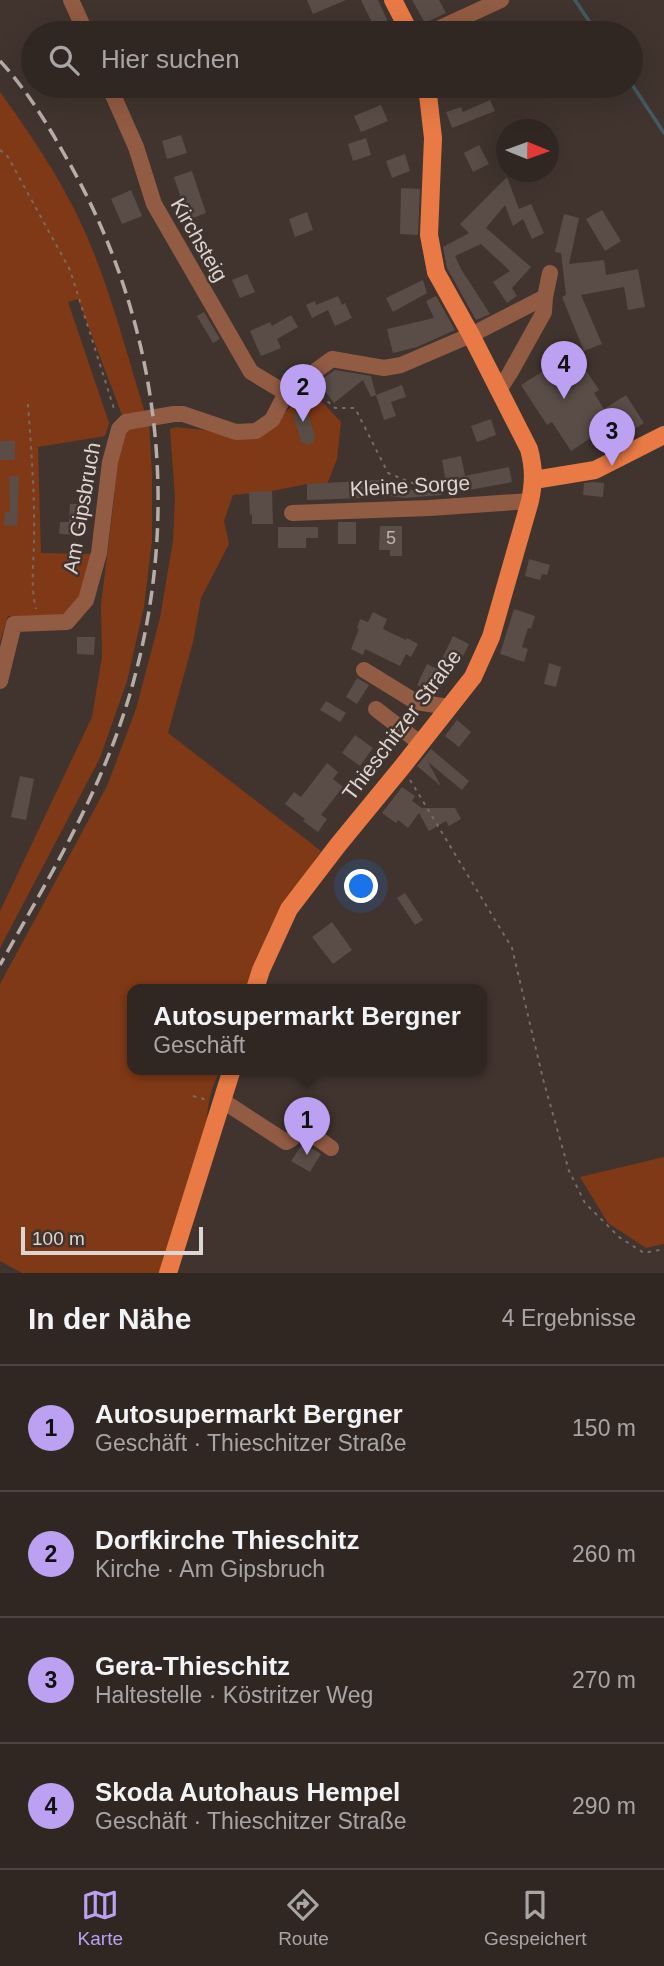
<!DOCTYPE html>
<html lang="de">
<meta charset="utf-8">
<style>
:root{--surface:#312722;--page:#392f2a;--text:#f1f3f6;--muted:#a8a5a5;--line:#4c4440;--accent:#bca0f2}
body{margin:0;font-family:Helvetica,sans-serif;background:var(--page);color:var(--text)}
.compass{position:absolute;left:496px;top:119px;width:63px;height:63px;border-radius:50%;background:var(--surface);box-shadow:0 7px 28px #0002;rotate:91deg}
.scale{position:absolute;left:21px;bottom:18px;width:182px;box-sizing:border-box;padding-left:7px;border:4px solid #ddd5d1;border-top:0;font-size:19px;line-height:24px;white-space:nowrap;color:#ddd5d1;-webkit-text-stroke:5px #41342e;paint-order:stroke}
.you{position:absolute;left:362px;top:887px;width:24px;height:24px;margin:-18px;border:5px solid #fff;border-radius:50%;background:#1a73e8;box-shadow:0 0 0 10px #1a73e833}
.badge{display:grid;place-items:center;width:46px;height:46px;border-radius:50%;background:var(--accent);color:#111;font-size:23px;font-weight:700}
.pin{position:absolute;translate:-50% -58px;filter:drop-shadow(0 2px 4px #0008)}
.pin::after{content:'';position:absolute;top:37px;width:24px;height:21px;background:inherit;clip-path:polygon(0 0,100% 0,50% 100%)}
.popup{position:absolute;left:127px;top:984px;width:360px;height:91px;box-sizing:border-box;display:grid;place-content:center;border-radius:14px;background:var(--surface);filter:drop-shadow(0 2px 5px #0005);font-size:23px;white-space:nowrap;color:var(--muted)}
.popup b{font-size:26px;color:var(--text)}
.popup::after{content:'';position:absolute;left:50%;top:100%;margin-left:-14px;border:14px solid transparent;border-top-color:var(--surface)}
.list{margin:0;padding:0;list-style:none}
h2{display:flex;justify-content:space-between;align-items:center;height:91px;margin:0;padding:0 28px;font-size:30px}
h2 small{font-size:23px;font-weight:400;color:var(--muted)}
.list li{display:grid;grid-template-columns:46px 1fr auto;gap:21px;align-items:center;box-sizing:border-box;height:126px;padding:0 28px;border-top:2px solid var(--line)}
.list b{display:block;font-size:26px;white-space:nowrap}
.list p{margin:0;font-size:23px;white-space:nowrap;color:var(--muted)}
.list em{font-size:23px;font-style:normal;color:var(--muted)}
.icon{flex:none;width:38px;height:38px;fill:none;stroke:currentColor;stroke-width:2;stroke-linecap:round;stroke-linejoin:round}
.map{position:relative;flex:none;width:664px;height:1273px;overflow:hidden}
.search{position:absolute;background:var(--surface);box-shadow:0 7px 28px #0002;left:21px;right:21px;top:21px;height:77px;display:flex;align-items:center;gap:18px;box-sizing:border-box;padding:0 24px;border-radius:38px;color:var(--muted);font-size:26px}
.sheet{height:595px;background:var(--surface)}
nav{display:flex;justify-content:space-around;align-items:center;box-sizing:border-box;height:98px;border-top:2px solid var(--line);background:var(--surface);font-size:19px;color:var(--muted)}
nav a{display:grid;justify-items:center;gap:4px}
nav .on{color:var(--accent)}
.map>svg:first-child{display:block}
.green{fill:#803916}
.lines{fill:none;stroke-linecap:round;stroke-linejoin:round}
.stream{stroke:#425a61;stroke-width:3.5}
.building{fill:#5a4d47}
.path{stroke:#766b65;stroke-width:2;stroke-dasharray:3.5 5;stroke-linecap:butt}
.minor{stroke:#925b43;stroke-width:16}
.major{stroke:#e97a45;stroke-width:18}
.rail{stroke:#b6ada9;stroke-width:3.5;stroke-dasharray:14 7;stroke-linecap:butt}
.labels{text-anchor:middle;stroke-width:5;stroke-linejoin:round;paint-order:stroke}
.number-label{font-size:18px;fill:#bcb3ae}
.street-label{font-size:21px;fill:#ddd5d1;stroke:#41342e}
</style>
<div class="map">
<svg width="664" height="1273" viewBox="0 0 664 1273">
<rect width="100%" height="100%" fill="#41342e"/>
<!-- green -->
<path class="green" d="M 0,92 C 33,138 66,186 88,239 C 112,295 127,355 145,413 L 124,420 L 78,299 L 68,302 L 109,423 L 105,436 L 38,447 L 41,553 L 91,554 L 84,593 L 65,617 L 8,616 L 0,642 Z
M 310,389 L 341,422 L 337,459 L 327,484 L 307,484 L 272,491 L 233,495 L 224,521 L 229,544 L 201,598 L 193,642 L 168,733 L 321,851 L 269,930 L 249,989 L 132,989 L 132,1069 L 221,1069 C 211,1087 207,1104 207,1124 L 161,1273 L 22,1273 L 0,1261 L 0,984 L 107,786 L 136,709 L 160,618 L 173,541 L 175,497 L 170,429 L 176,427 L 240,434 L 273,424 Z
M 149,422 L 152,473 L 152,541 L 144,607 L 127,681 L 100,758 L 0,948 L 0,911 L 92,717 L 102,657 L 101,605 L 114,499 L 118,446 L 131,426 Z
M 664,1157 L 664,1244 L 646,1248 L 608,1223 L 580,1177 Z"/>
<g class="lines">
<!-- stream -->
<path class="stream" d="M 575,0 L 597,33
M 631,83 L 664,133"/>
</g>
<!-- building -->
<path class="building" d="M 307,0 L 346,0 L 313,14 Z
M 361,0 L 378,0 L 393,33 L 377,33 Z
M 412,0 L 439,0 L 446,13 L 425,23 Z
M 490,100 L 495,111 L 452,128 L 446,112 L 461,107 L 463,112 Z
M 381,105 L 388,121 L 361,132 L 354,116 Z
M 181,135 L 187,153 L 167,159 L 162,141 Z
M 366,138 L 371,155 L 353,161 L 348,144 Z
M 479,145 L 489,164 L 473,172 L 464,153 Z
M 405,154 L 410,171 L 392,178 L 386,161 Z
M 192,171 L 206,213 L 188,220 L 174,177 Z
M 507,177 L 519,209 L 531,204 L 544,233 L 532,239 L 523,219 L 513,226 L 505,205 L 486,228 L 531,267 L 512,288 L 517,296 L 507,303 L 493,282 L 510,271 L 481,244 L 455,256 L 461,269 L 490,314 L 476,320 L 447,268 L 443,247 L 469,233 L 460,224 Z
M 401,188 L 420,189 L 418,235 L 400,234 Z
M 131,190 L 142,216 L 122,224 L 111,199 Z
M 602,210 L 621,241 L 605,251 L 586,219 Z
M 307,212 L 313,230 L 295,237 L 289,219 Z
M 564,214 L 579,218 L 569,264 L 604,260 L 606,275 L 638,269 L 645,307 L 628,310 L 624,287 L 581,295 L 602,344 L 584,351 L 562,297 L 566,295 L 561,253 L 555,252 Z
M 247,274 L 255,292 L 240,298 L 232,280 Z
M 423,280 L 427,293 L 393,312 L 386,298 Z
M 338,296 L 342,305 L 345,303 L 352,318 L 335,326 L 328,310 L 312,318 L 306,305 L 315,301 L 316,305 Z
M 436,296 L 455,330 L 417,347 L 393,353 L 387,329 L 434,318 L 426,301 Z
M 204,312 L 220,339 L 213,343 L 197,316 Z
M 291,315 L 298,327 L 277,339 L 281,348 L 261,356 L 250,331 L 270,322 L 272,326 Z
M 574,352 L 599,390 L 594,393 L 604,409 L 626,395 L 644,423 L 633,430 L 624,416 L 571,451 L 552,422 L 547,425 L 521,385 Z
M 335,370 L 371,376 L 376,395 L 402,385 L 406,397 L 391,402 L 396,416 L 384,420 L 376,395 L 371,397 L 363,380 L 334,403 L 318,382 Z
M 307,410 L 315,437 L 313,442 L 309,445 L 301,442 L 293,414 Z
M 491,419 L 496,435 L 477,442 L 471,426 Z
M 0,441 L 15,441 L 15,460 L 0,460 Z
M 461,456 L 465,476 L 509,467 L 512,482 L 448,494 L 442,460 Z
M 9,476 L 19,476 L 17,526 L 4,525 L 5,511 L 10,512 Z
M 380,480 L 399,482 L 399,488 L 442,494 L 442,495 L 405,498 L 361,493 L 362,498 L 307,500 L 307,484 Z
M 593,482 L 604,483 L 603,497 L 583,495 L 584,483 Z
M 272,491 L 273,524 L 252,524 L 252,514 L 250,515 L 249,492 Z
M 70,504 L 87,504 L 85,531 L 77,531 L 77,535 L 59,534 L 60,522 L 69,522 Z
M 338,522 L 356,522 L 356,544 L 338,544 Z
M 380,526 L 402,526 L 402,556 L 390,556 L 390,550 L 379,550 Z
M 278,527 L 318,527 L 318,538 L 306,538 L 306,548 L 278,548 Z
M 529,559 L 550,565 L 547,575 L 542,574 L 540,580 L 525,576 Z
M 514,609 L 535,616 L 531,629 L 528,628 L 522,647 L 528,649 L 524,662 L 500,654 Z
M 373,612 L 387,619 L 383,629 L 406,640 L 407,638 L 418,644 L 411,657 L 406,654 L 400,666 L 365,649 L 363,655 L 351,649 L 359,629 L 357,628 L 360,619 L 368,622 Z
M 453,636 L 469,644 L 460,662 L 454,659 L 438,694 L 417,685 L 427,664 L 437,669 Z
M 77,637 L 95,637 L 94,655 L 77,654 Z
M 549,663 L 561,667 L 556,687 L 544,684 Z
M 357,678 L 369,685 L 357,704 L 346,697 Z
M 326,701 L 346,713 L 340,722 L 320,710 Z
M 457,720 L 471,732 L 459,747 L 445,736 Z
M 355,735 L 373,748 L 360,766 L 342,753 Z
M 431,749 L 469,781 L 462,790 L 428,762 L 441,786 L 417,766 Z
M 327,763 L 338,772 L 333,779 L 343,787 L 321,815 L 327,819 L 318,832 L 303,821 L 305,819 L 285,804 L 294,792 L 301,797 Z
M 20,776 L 34,779 L 26,820 L 11,817 Z
M 402,787 L 415,796 L 412,801 L 422,808 L 455,808 L 461,819 L 449,826 L 446,821 L 429,831 L 419,813 L 408,828 L 398,820 L 396,823 L 382,813 Z
M 405,893 L 423,920 L 415,925 L 397,898 Z
M 332,922 L 352,950 L 333,964 L 312,937 Z
M 303,1143 L 321,1154 L 310,1172 L 291,1161 Z"/>
<g class="lines">
<!-- path -->
<path class="path" d="M 0,150 L 8,157 L 70,270 L 115,412
M 315,390 L 335,408 L 355,408 L 388,473 L 434,492
M 28,404 C 31,448 35,494 34,539 C 34,562 30,586 36,609
M 410,780 L 512,948 L 543,1079 L 569,1171 L 585,1203 L 619,1237 L 644,1253 L 664,1249
M 193,1096 L 207,1100"/>
<!-- minor -->
<path class="minor" d="M 71,0 L 86,33
M 429,33 L 501,0
M 109,86 L 136,147 L 154,204 L 251,372 L 286,393
M 499,390 L 510,373 L 544,312 L 545,297
M 292,513 L 429,508 L 530,501
M 364,670 L 416,702 L 449,707
M 0,681 L 14,624 L 67,622 L 86,600 L 99,553 L 110,462 L 119,429 L 126,422 L 174,414 L 183,414 L 236,432 L 256,431 L 272,420 L 286,393 L 296,383 L 306,378 L 332,359 L 384,368 L 401,365 L 471,335 L 545,297 L 550,273
M 376,709 L 421,744
M 223,1101 L 286,1142 L 290,1140 L 301,1131 L 313,1135 L 331,1148"/>
<!-- major -->
<path class="major" d="M 393,0 L 410,33
M 534,480 L 595,470 L 664,435
M 255,989 L 261,970 L 289,909 L 338,845 L 402,767 L 473,677 L 491,637 L 530,501 C 534,482 534,468 529,449 L 471,335 L 436,272 L 429,235 L 433,138 L 427,86
M 168,1273 L 232,1069"/>
<!-- rail -->
<path class="rail" d="M 0,61 C 25,88 45,120 63,152 C 164,324 186,529 122,719 C 93,806 44,886 0,965"/>
</g>
<g class="labels">
<!-- number labels -->
<g class="number-label">
<text x="391" y="544">5</text>
</g>
<!-- street labels -->
<g class="street-label">
<text transform="translate(199 240) rotate(60)" y="7">Kirchsteig</text>
<text transform="translate(410 486) rotate(-3)" y="7">Kleine Sorge</text>
<text transform="translate(82 508) rotate(-80)" y="7">Am Gipsbruch</text>
<text transform="translate(402 725) rotate(-53)" y="7">Thieschitzer Straße</text>
</g>
</g>
</svg>
<svg class="compass" viewBox="-18 -18 36 36"><path d="M0-13l5 13h-10z" fill="#e53935"/><path d="M0 13l5-13h-10z" fill="#a8a5a5"/></svg>
<div class="scale">100 m</div>
<div class="you"></div>
<div class="pin badge" style="left:307px;top:1155px">1</div>
<div class="popup"><b>Autosupermarkt Bergner</b>Geschäft</div>
<div class="pin badge" style="left:303px;top:422px">2</div>
<div class="pin badge" style="left:612px;top:466px">3</div>
<div class="pin badge" style="left:564px;top:399px">4</div>
<div class="search"><svg class="icon" aria-label="search" viewBox="0 0 24 24"><circle cx="10" cy="10" r="6"/><path d="M15 15l6 6"/></svg>Hier suchen</div>
</div>
<section class="sheet">
<h2>In der Nähe<small>4 Ergebnisse</small></h2>
<ul class="list">
<li><span class="badge">1</span><div><b>Autosupermarkt Bergner</b><p>Geschäft · Thieschitzer Straße</p></div><em>150 m</em></li>
<li><span class="badge">2</span><div><b>Dorfkirche Thieschitz</b><p>Kirche · Am Gipsbruch</p></div><em>260 m</em></li>
<li><span class="badge">3</span><div><b>Gera-Thieschitz</b><p>Haltestelle · Köstritzer Weg</p></div><em>270 m</em></li>
<li><span class="badge">4</span><div><b>Skoda Autohaus Hempel</b><p>Geschäft · Thieschitzer Straße</p></div><em>290 m</em></li>
</ul>
</section>
<nav>
<a class="on"><svg class="icon" aria-label="map" viewBox="0 0 24 24"><path d="M3 6l6-2 6 2 6-2v14l-6 2-6-2-6 2zM9 4v14M15 6v14"/></svg>Karte</a>
<a><svg class="icon" aria-label="directions" viewBox="0 0 24 24"><path d="M12 3l9 9-9 9-9-9zM9 14v-3h6M13 9l2 2-2 2"/></svg>Route</a>
<a><svg class="icon" aria-label="saved" viewBox="0 0 24 24"><path d="M7 4h10v16l-5-4-5 4z"/></svg>Gespeichert</a>
</nav>
